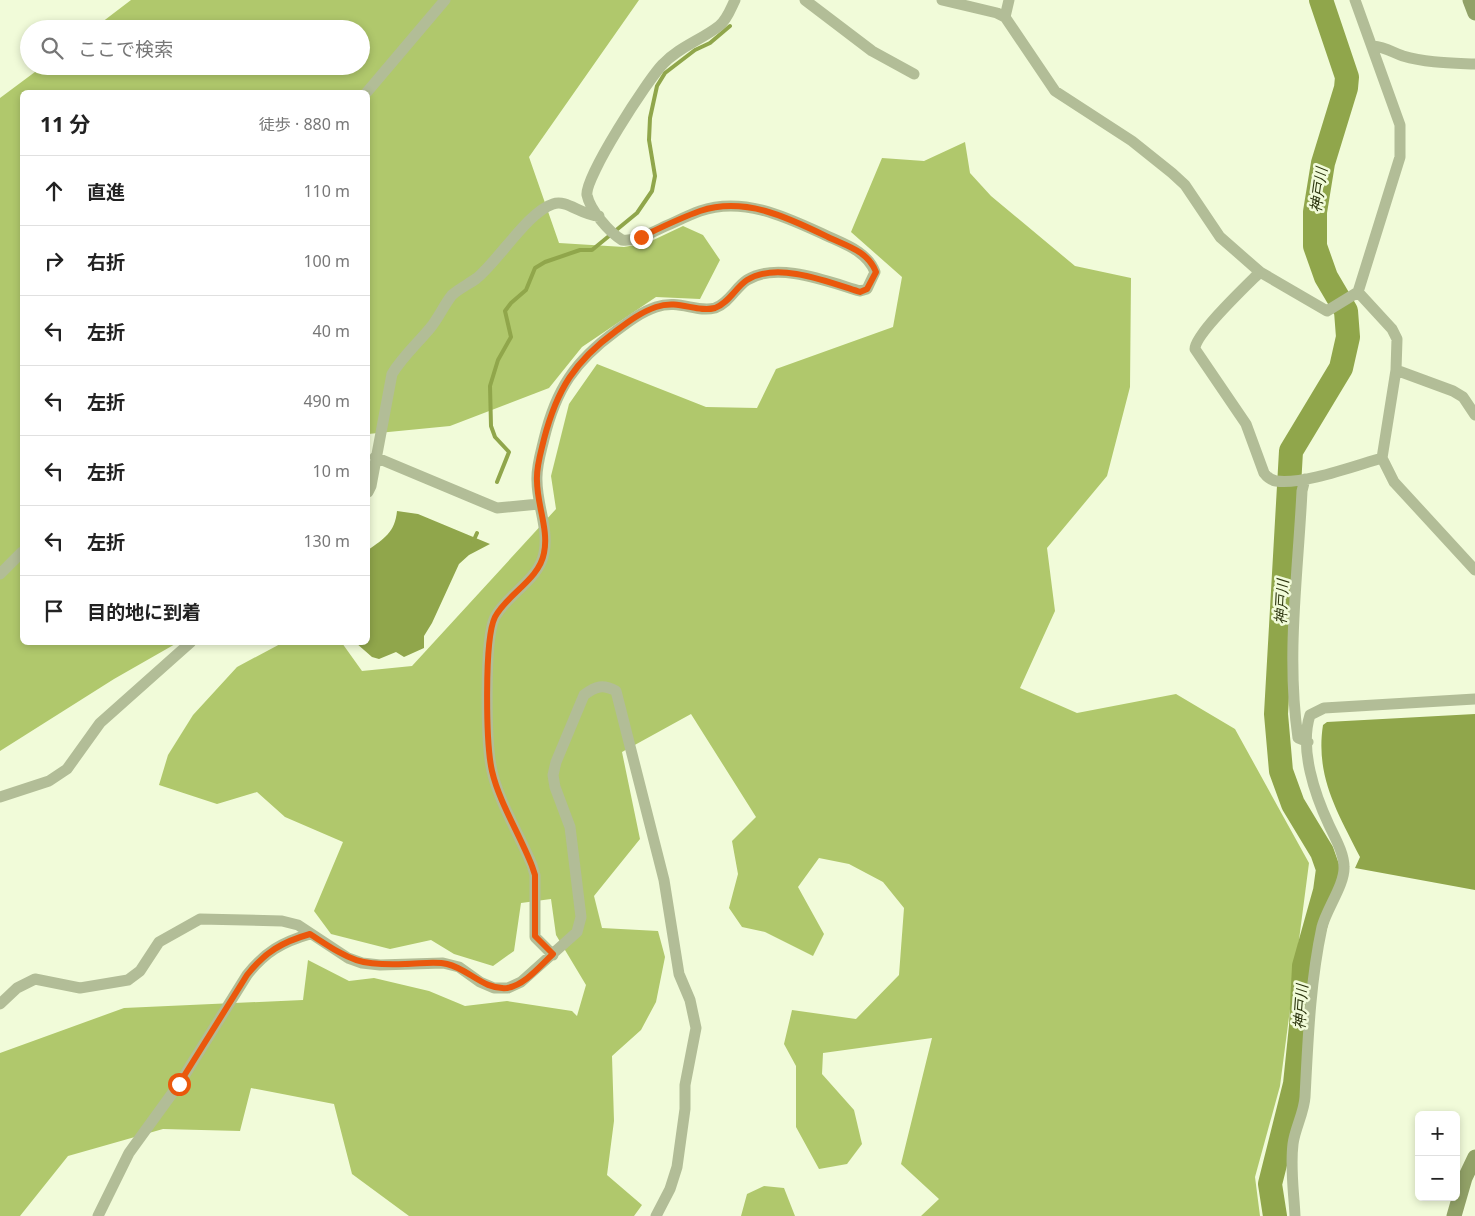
<!DOCTYPE html>
<html lang="ja">
<meta charset="utf-8">
<style>
:root{--surface:#fff;--page:#f6f6f6;--text:#222;--muted:#767676;--line:#e0e0e0}
body{margin:0;font-family:"Noto Sans","Noto Sans JP",sans-serif;background:var(--page);color:var(--text)}
.controls{position:absolute;right:15px;bottom:15px;display:grid;overflow:hidden;border-radius:8px;box-shadow:0 2px 8px #0003}
.controls button{width:45px;height:45px;display:grid;place-items:center;padding:0;border:0;border-bottom:1px solid var(--line);background:var(--surface);color:var(--text);font:25px sans-serif}
.stop{position:absolute;width:15px;height:15px;margin:-11px;border:4px solid #ea580c;border-radius:50%;background:#fff}
.stop.end{background:#ea580c;border-color:#fff;box-shadow:0 1px 5px #0008}
.list{margin:0;padding:0;list-style:none}
h2{display:flex;justify-content:space-between;align-items:center;height:65px;margin:0;padding:0 20px;font-size:21px}
h2 small{font-size:16px;font-weight:400;color:var(--muted)}
.list li{display:grid;grid-template-columns:32px 1fr auto;gap:15px;align-items:center;box-sizing:border-box;height:70px;padding:0 20px;border-top:1px solid var(--line)}
.list b{display:block;font-size:19px;white-space:nowrap}
.list em{font-size:16px;font-style:normal;color:var(--muted)}
.icon{flex:none;width:28px;height:28px;fill:none;stroke:currentColor;stroke-width:2;stroke-linecap:round;stroke-linejoin:round}
.map{position:relative;flex:none;width:1475px;height:1216px;overflow:hidden}
.search{position:absolute;background:var(--surface);box-shadow:0 2px 8px #0003;left:20px;top:20px;width:350px;height:55px;display:flex;align-items:center;gap:12px;box-sizing:border-box;padding:0 18px;border-radius:28px;color:var(--muted);font-size:19px}
.panel{position:absolute;background:var(--surface);box-shadow:0 2px 8px #0003;left:20px;top:90px;width:350px;height:555px;border-radius:8px}
.map>svg:first-child{display:block}
.forest{fill:#b0c86c}
.water{fill:#90a64b}
.lines{fill:none;stroke-linecap:round;stroke-linejoin:round}
.stream{stroke:#90a64b;stroke-width:4}
.river{stroke:#90a64b;stroke-width:24}
.minor{stroke:#b2bd97;stroke-width:11}
.secondary{stroke:#91a167;stroke-width:15}
.route{stroke:#ea580c;stroke-width:6}
.labels{text-anchor:middle;stroke-width:5;stroke-linejoin:round;paint-order:stroke}
.water-label{font-size:15px;font-style:italic;fill:#2c350e;stroke:#f1fbd9}
</style>
<div class="map">
<svg width="1475" height="1216" viewBox="0 0 1475 1216">
<rect width="100%" height="100%" fill="#f1fbd9"/>
<!-- forest -->
<path class="forest" d="M 131,0 L 639,0 L 529,157 L 559,243 L 624,247 L 647,243 L 683,226 L 703,235 L 720,260 L 700,299 L 656,297 L 582,347 L 549,388 L 450,426 L 368,434 L 368,92 L 22,92 L 22,642 L 177,643 L 114,679 L 0,751 L 0,98 L 43,66 L 361,66 L 361,29 L 93,29 Z
M 965,142 L 970,173 L 991,196 L 1075,266 L 1131,278 L 1130,387 L 1107,476 L 1047,548 L 1055,611 L 1020,688 L 1077,713 L 1176,694 L 1235,729 L 1309,863 L 1280,1086 L 1255,1177 L 1260,1216 L 921,1216 L 939,1199 L 901,1164 L 932,1038 L 823,1053 L 822,1074 L 854,1110 L 862,1144 L 847,1164 L 819,1169 L 796,1127 L 796,1066 L 784,1044 L 792,1010 L 856,1019 L 899,975 L 904,908 L 883,882 L 849,864 L 819,858 L 798,887 L 824,934 L 813,956 L 765,932 L 742,927 L 729,908 L 738,874 L 732,841 L 756,817 L 691,714 L 622,752 L 640,839 L 594,896 L 602,928 L 658,931 L 665,957 L 656,1002 L 641,1030 L 612,1056 L 614,1121 L 607,1175 L 642,1205 L 634,1216 L 409,1216 L 352,1174 L 334,1104 L 251,1088 L 240,1131 L 163,1129 L 68,1156 L 20,1216 L 0,1216 L 0,1053 L 124,1008 L 303,1000 L 308,960 L 349,981 L 374,978 L 429,991 L 465,1006 L 507,1001 L 572,1011 L 577,1016 L 586,985 L 556,935 L 551,899 L 521,903 L 514,951 L 493,966 L 454,954 L 431,940 L 390,949 L 331,934 L 314,911 L 343,842 L 285,817 L 257,792 L 217,804 L 159,785 L 168,755 L 193,715 L 237,667 L 282,643 L 342,643 L 362,671 L 412,666 L 556,509 L 551,476 L 569,404 L 597,364 L 706,407 L 757,408 L 776,369 L 893,327 L 902,277 L 851,232 L 882,158 L 924,161 Z
M 764,1186 L 784,1188 L 795,1216 L 741,1216 L 747,1194 Z"/>
<!-- water -->
<path class="water" d="M 397,511 L 418,514 L 490,544 L 469,555 L 459,564 L 432,623 L 424,636 L 424,648 L 404,657 L 396,652 L 379,659 L 372,657 L 356,643 L 368,642 L 368,550 C 384,539 395,532 397,511 Z
M 1475,714 L 1475,890 L 1355,868 L 1360,857 C 1338,813 1315,777 1323,725 L 1327,722 Z"/>
<g class="lines">
<!-- stream -->
<path class="stream" d="M 497,482 L 509,452 L 495,437 L 491,426 L 490,386 L 498,360 L 511,337 L 505,311 L 511,303 L 526,290 L 535,268 L 545,262 L 580,250 L 592,250 L 637,213 L 652,191 L 655,176 L 649,140 L 650,118 L 657,86 L 665,73 L 695,50 L 710,43 L 730,26
M 473,542 L 477,533"/>
<!-- river -->
<path class="river" d="M 1275,1216 L 1270,1184 L 1295,1084 L 1301,1026 L 1304,966 L 1325,891 L 1328,869 L 1322,852 L 1293,804 L 1281,771 L 1276,714 L 1291,451 L 1341,368 L 1348,337 L 1346,311 L 1326,277 L 1315,246 L 1315,212 L 1323,163 L 1346,88 L 1347,77 L 1321,0"/>
<!-- minor -->
<path class="minor" d="M 805,0 L 872,51 L 914,74
M 942,0 L 997,13 L 1005,17 L 1055,91 L 1132,141 L 1172,173 L 1185,185 L 1220,237 L 1260,272 L 1327,311 L 1358,292
M 1355,0 L 1400,125 L 1400,157 L 1358,292 L 1392,329 L 1397,339 L 1396,370 L 1382,458 L 1394,482 L 1475,570
M 1005,17 L 1009,0
M 1373,46 C 1385,47 1392,52 1403,56 C 1426,63 1451,63 1475,64
M 367,92 L 445,0
M 1260,272 C 1247,285 1195,334 1195,349 L 1246,424 L 1264,473 C 1267,477 1270,480 1276,481 C 1303,485 1354,466 1382,458
M 1396,370 L 1453,391 L 1463,397 L 1475,415
M 375,457 L 497,508 L 539,504
M 1305,479 L 1302,491 C 1298,574 1286,656 1298,738 L 1308,742
M 368,492 L 371,486 L 392,374 C 403,356 418,343 431,327 C 439,317 444,305 452,295 C 460,288 469,284 477,278 C 498,261 529,211 553,204 C 567,199 580,215 599,216
M 0,574 L 22,552
M 0,797 L 49,781 L 67,769 L 100,723 L 191,642
M 553,955 L 535,937 L 535,875 L 532,865 C 520,836 499,802 492,771 C 486,745 484,638 495,617 C 507,594 539,580 544,553 C 549,530 537,505 537,481 C 536,467 541,452 544,439 C 556,389 575,361 616,331 C 628,322 641,312 656,307 C 679,299 696,313 715,308 C 729,303 736,287 747,280 C 777,261 829,282 860,291 L 867,289 L 875,272 C 867,251 844,244 825,235 C 786,217 743,196 700,211 C 689,215 679,220 668,225 C 654,231 637,242 622,240 C 609,232 590,210 587,195 C 584,178 648,79 663,64 C 679,47 701,40 719,26 C 727,20 731,8 735,0
M 0,1004 L 17,988 L 35,979 L 80,988 L 128,980 L 140,971 L 159,942 L 200,919 L 282,921 L 298,925 L 348,958 L 362,963 L 380,965 L 443,963 L 459,967 L 480,982 L 494,988 L 508,988 L 521,982 L 577,932 L 581,917 L 570,827 L 555,787 L 553,775 L 556,762 L 584,695 C 596,686 603,684 616,691 L 664,880 L 679,974 L 690,1000 L 696,1028 L 685,1085 L 685,1109 L 677,1167 L 670,1189 L 656,1216
M 98,1216 L 129,1153 L 179,1084 L 247,975 C 265,952 282,942 310,934
M 1295,1216 C 1294,1193 1290,1168 1293,1144 C 1295,1128 1304,1113 1305,1097 C 1308,1040 1310,983 1322,927 C 1326,910 1345,884 1344,867 C 1344,853 1335,838 1329,825 C 1315,795 1299,749 1310,715 L 1324,708 L 1475,699"/>
<!-- secondary -->
<path class="secondary" d="M 1470,0 L 1475,13
M 1454,1216 L 1465,1178 L 1475,1157"/>
</g>
<g class="lines">
<!-- route -->
<path class="route" d="M 179,1084 L 247,975 C 265,952 282,942 310,934 C 349,959 356,966 405,964 C 419,964 435,961 447,964 C 469,969 483,990 507,988 C 525,985 540,966 553,954 L 535,936 L 535,875 L 532,866 C 520,835 499,802 492,771 C 486,745 484,639 495,617 C 507,594 539,580 544,553 C 549,530 537,505 537,481 C 536,467 541,452 544,439 C 557,389 575,361 616,331 C 628,322 641,312 656,307 C 679,299 696,313 715,308 C 729,303 736,287 747,280 C 777,261 829,282 860,292 L 867,289 L 876,272 C 868,251 847,246 828,237 C 789,218 745,196 700,211 C 680,218 660,228 641,237"/>
</g>
<g class="labels">
<!-- water labels -->
<g class="water-label">
<text transform="translate(1319 190) rotate(-82)" y="5">神戸川</text>
<text transform="translate(1282 602) rotate(-87)" y="5">神戸川</text>
<text transform="translate(1301 1007) rotate(-86)" y="5">神戸川</text>
</g>
</g>
</svg>
<div class="controls">
<button>+</button>
<button>−</button>
</div>
<div class="stop" style="left:179px;top:1084px"></div>
<div class="stop end" style="left:641px;top:237px"></div>
<div class="search"><svg class="icon" aria-label="search" viewBox="0 0 24 24"><circle cx="10" cy="10" r="6"/><path d="M15 15l6 6"/></svg>ここで検索</div>
<section class="panel">
<h2>11 分<small>徒歩 · 880 m</small></h2>
<ul class="list">
<li><svg class="icon" aria-label="ahead" viewBox="0 0 24 24"><path d="M12 20V5M6 11l6-6 6 6"/></svg><div><b>直進</b></div><em>110 m</em></li>
<li><svg class="icon" aria-label="right" viewBox="0 0 24 24"><path d="M7 20v-9h11M14 6l5 5-5 5"/></svg><div><b>右折</b></div><em>100 m</em></li>
<li><svg class="icon" aria-label="left" viewBox="0 0 24 24"><path d="M17 20v-9H6M10 6l-5 5 5 5"/></svg><div><b>左折</b></div><em>40 m</em></li>
<li><svg class="icon" aria-label="left" viewBox="0 0 24 24"><path d="M17 20v-9H6M10 6l-5 5 5 5"/></svg><div><b>左折</b></div><em>490 m</em></li>
<li><svg class="icon" aria-label="left" viewBox="0 0 24 24"><path d="M17 20v-9H6M10 6l-5 5 5 5"/></svg><div><b>左折</b></div><em>10 m</em></li>
<li><svg class="icon" aria-label="left" viewBox="0 0 24 24"><path d="M17 20v-9H6M10 6l-5 5 5 5"/></svg><div><b>左折</b></div><em>130 m</em></li>
<li><svg class="icon" aria-label="arrive" viewBox="0 0 24 24"><path d="M6 21V4h12l-3 4 3 4H6"/></svg><div><b>目的地に到着</b></div></li>
</ul>
</section>
</div>
